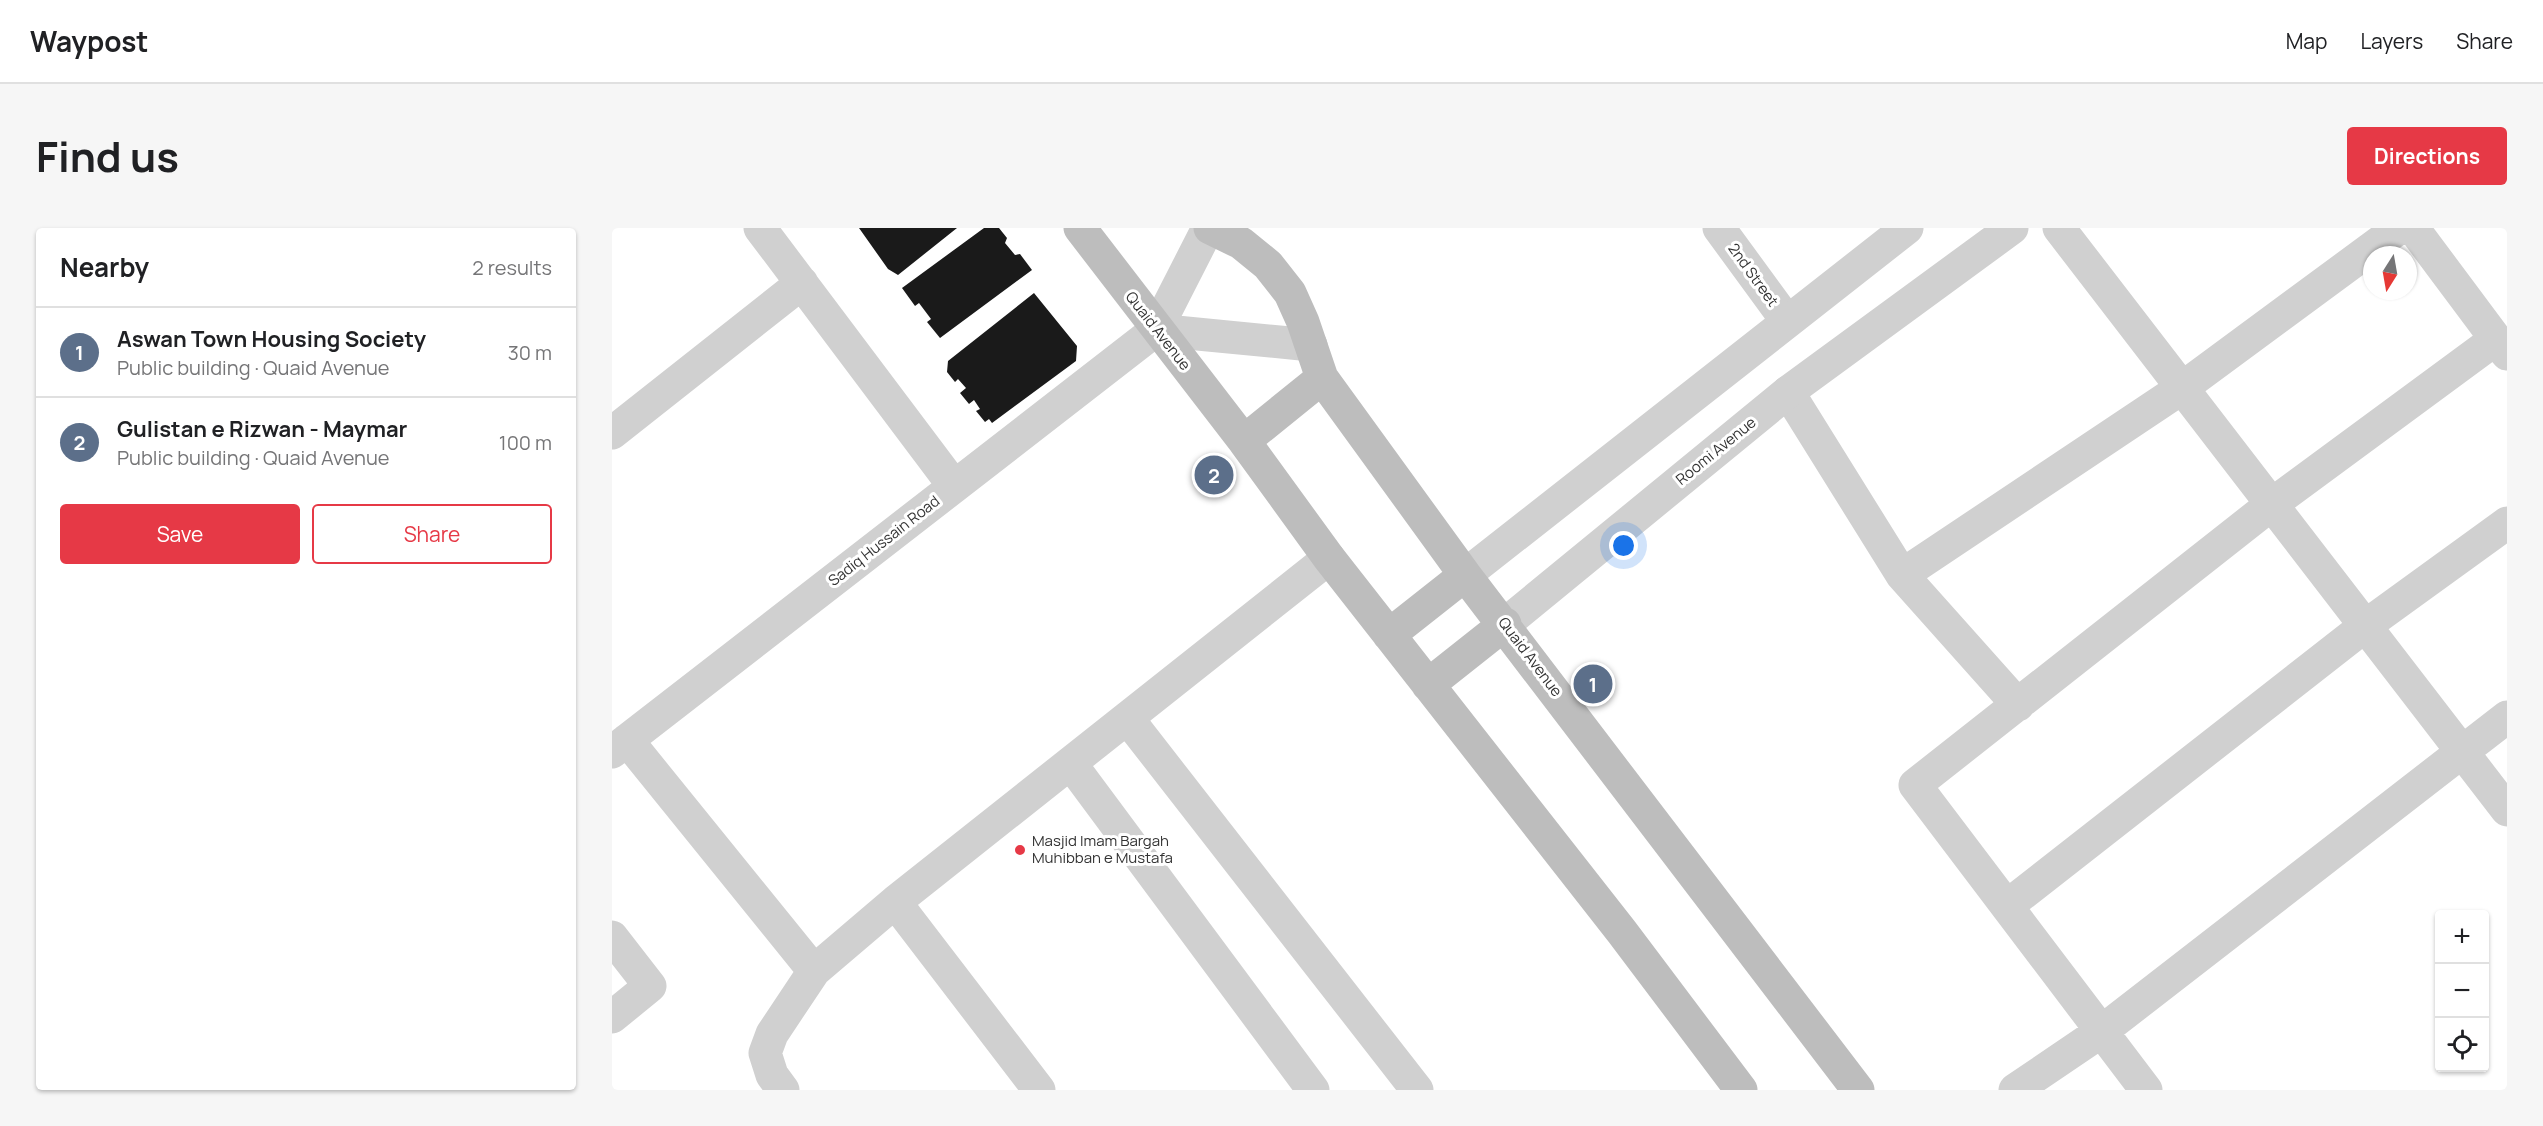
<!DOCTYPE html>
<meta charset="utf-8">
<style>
:root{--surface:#fff;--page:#f6f6f6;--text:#202124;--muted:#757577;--line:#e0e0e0;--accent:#e63946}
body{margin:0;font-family:Manrope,sans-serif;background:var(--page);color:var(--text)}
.controls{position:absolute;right:18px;bottom:18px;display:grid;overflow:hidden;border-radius:6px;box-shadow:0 2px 4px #0004}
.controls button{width:54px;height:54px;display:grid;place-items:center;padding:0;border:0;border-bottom:2px solid var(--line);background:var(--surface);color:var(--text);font:30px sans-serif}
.compass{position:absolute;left:1751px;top:18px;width:54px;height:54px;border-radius:50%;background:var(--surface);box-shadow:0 2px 4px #0004;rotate:191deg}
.you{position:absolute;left:1012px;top:318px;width:21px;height:21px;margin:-15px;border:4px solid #fff;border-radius:50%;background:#1a73e8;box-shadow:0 0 0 9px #1a73e833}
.badge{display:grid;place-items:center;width:39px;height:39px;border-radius:50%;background:var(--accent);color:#fff;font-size:20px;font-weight:700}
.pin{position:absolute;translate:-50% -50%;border:3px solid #fff;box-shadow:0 2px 6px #0006}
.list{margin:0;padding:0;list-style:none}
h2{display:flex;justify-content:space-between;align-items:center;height:78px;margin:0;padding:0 24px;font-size:26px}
h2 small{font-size:20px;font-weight:400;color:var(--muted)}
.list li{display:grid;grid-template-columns:39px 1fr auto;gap:18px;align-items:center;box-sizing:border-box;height:90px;padding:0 24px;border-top:2px solid var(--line)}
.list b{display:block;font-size:22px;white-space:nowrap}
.list p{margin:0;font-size:20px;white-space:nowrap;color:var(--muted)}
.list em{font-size:20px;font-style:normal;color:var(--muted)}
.actions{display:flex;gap:12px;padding:18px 24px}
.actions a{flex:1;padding:14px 0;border:2px solid var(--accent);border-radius:6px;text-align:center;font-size:21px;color:var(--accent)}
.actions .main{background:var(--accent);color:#fff}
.icon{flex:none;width:33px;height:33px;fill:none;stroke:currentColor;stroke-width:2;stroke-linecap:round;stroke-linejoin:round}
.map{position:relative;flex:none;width:1895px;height:862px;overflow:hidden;border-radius:6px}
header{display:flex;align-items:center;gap:36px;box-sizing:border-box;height:84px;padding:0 30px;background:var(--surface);border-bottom:2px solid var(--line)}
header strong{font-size:28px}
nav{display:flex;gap:33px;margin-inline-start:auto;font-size:21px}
.intro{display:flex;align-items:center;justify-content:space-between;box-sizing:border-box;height:144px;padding:0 36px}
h1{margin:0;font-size:42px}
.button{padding:15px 27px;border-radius:6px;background:var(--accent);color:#fff;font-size:21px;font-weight:700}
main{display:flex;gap:36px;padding:0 36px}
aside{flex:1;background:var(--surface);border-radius:6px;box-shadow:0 2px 4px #0004}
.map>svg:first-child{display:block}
.building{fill:#1a1a1a}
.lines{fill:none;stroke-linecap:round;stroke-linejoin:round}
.minor{stroke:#d0d0d0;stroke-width:33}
.tertiary{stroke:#d0d0d0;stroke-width:33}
.secondary{stroke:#bdbdbd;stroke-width:33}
.poi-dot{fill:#e63946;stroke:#fff;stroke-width:2}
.labels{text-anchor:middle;stroke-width:6;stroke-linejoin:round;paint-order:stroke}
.street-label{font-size:15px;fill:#333;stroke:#fff}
.poi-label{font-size:15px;fill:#333;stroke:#fff;text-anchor:start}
</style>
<header>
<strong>Waypost</strong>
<nav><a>Map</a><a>Layers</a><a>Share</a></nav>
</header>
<div class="intro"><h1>Find us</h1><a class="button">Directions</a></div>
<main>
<aside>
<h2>Nearby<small>2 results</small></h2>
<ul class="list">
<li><span class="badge" style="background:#5c6f8a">1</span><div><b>Aswan Town Housing Society</b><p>Public building · Quaid Avenue</p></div><em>30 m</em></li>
<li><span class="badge" style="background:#5c6f8a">2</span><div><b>Gulistan e Rizwan - Maymar</b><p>Public building · Quaid Avenue</p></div><em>100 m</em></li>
</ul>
<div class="actions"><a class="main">Save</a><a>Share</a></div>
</aside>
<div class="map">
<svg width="1895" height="862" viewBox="0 0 1895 862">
<rect width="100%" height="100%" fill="#fff"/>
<!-- building -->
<path class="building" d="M 247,0 L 345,0 L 286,47 L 276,41 Z
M 372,0 L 387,0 L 395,10 L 393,15 L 403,27 L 408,26 L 420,42 L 328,110 L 315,94 L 319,91 L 307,75 L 303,78 L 290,60 Z
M 422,65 L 465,118 L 464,133 L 380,195 L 377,191 L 373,194 L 364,183 L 368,181 L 362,172 L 357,176 L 348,165 L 354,160 L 346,151 L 343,154 L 335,144 L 336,133 Z"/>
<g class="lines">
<!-- minor -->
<path class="minor" d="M 148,0 L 342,258
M 1107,0 L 1175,93
M 1447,0 L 1895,582
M 1801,0 L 1895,126
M 544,102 L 699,117
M 1176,164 L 1290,347 L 1406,477
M 0,205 L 190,55
M 1290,347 L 1570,160 L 1787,0
M 516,491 L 805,862
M 15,512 L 202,743
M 0,524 L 544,102 L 596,0
M 459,536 L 701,862
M 283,674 L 427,862
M 1395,678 L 1753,398 L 1895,295
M 0,709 L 38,758 L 0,789
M 171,862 L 160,847 L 153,825 L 160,806 L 202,743 L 283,674 L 717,330
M 1403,862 L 1490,803 L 1895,489
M 1534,862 L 1303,557 L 1660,276 L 1884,111"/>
<!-- tertiary -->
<path class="tertiary" d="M 853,347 L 1295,0
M 893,396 L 1176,164 L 1400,0"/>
<!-- secondary -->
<path class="secondary" d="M 468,0 L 632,213 L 717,330 L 1010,704 L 1129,862
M 598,0 L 629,15 L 656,37 L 678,65 L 691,94 L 710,150 L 853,347 L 1246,862
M 632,213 L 710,150
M 777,407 L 853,347
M 816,457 L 893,396"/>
</g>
<!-- markers -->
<circle class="poi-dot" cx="408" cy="622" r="6"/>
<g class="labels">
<!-- street labels -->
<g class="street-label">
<text transform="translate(1141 47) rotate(54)" y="5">2nd Street</text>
<text transform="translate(546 103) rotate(52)" y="5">Quaid Avenue</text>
<text transform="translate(1104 223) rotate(-39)" y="5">Roomi Avenue</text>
<text transform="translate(272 313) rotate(-38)" y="5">Sadiq Hussain Road</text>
<text transform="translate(918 429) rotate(53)" y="5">Quaid Avenue</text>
</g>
<!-- poi labels -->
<g class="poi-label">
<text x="420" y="618">Masjid Imam Bargah<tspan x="420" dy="17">Muhibban e Mustafa</tspan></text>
</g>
</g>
</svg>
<div class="controls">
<button>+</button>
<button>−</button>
<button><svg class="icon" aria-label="locate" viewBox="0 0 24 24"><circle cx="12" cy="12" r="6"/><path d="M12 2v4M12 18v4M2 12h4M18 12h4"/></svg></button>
</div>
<svg class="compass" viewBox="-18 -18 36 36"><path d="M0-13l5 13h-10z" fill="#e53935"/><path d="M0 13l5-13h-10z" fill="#757577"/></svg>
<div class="you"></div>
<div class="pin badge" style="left:981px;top:456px;background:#5c6f8a">1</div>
<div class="pin badge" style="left:602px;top:247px;background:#5c6f8a">2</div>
</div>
</main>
